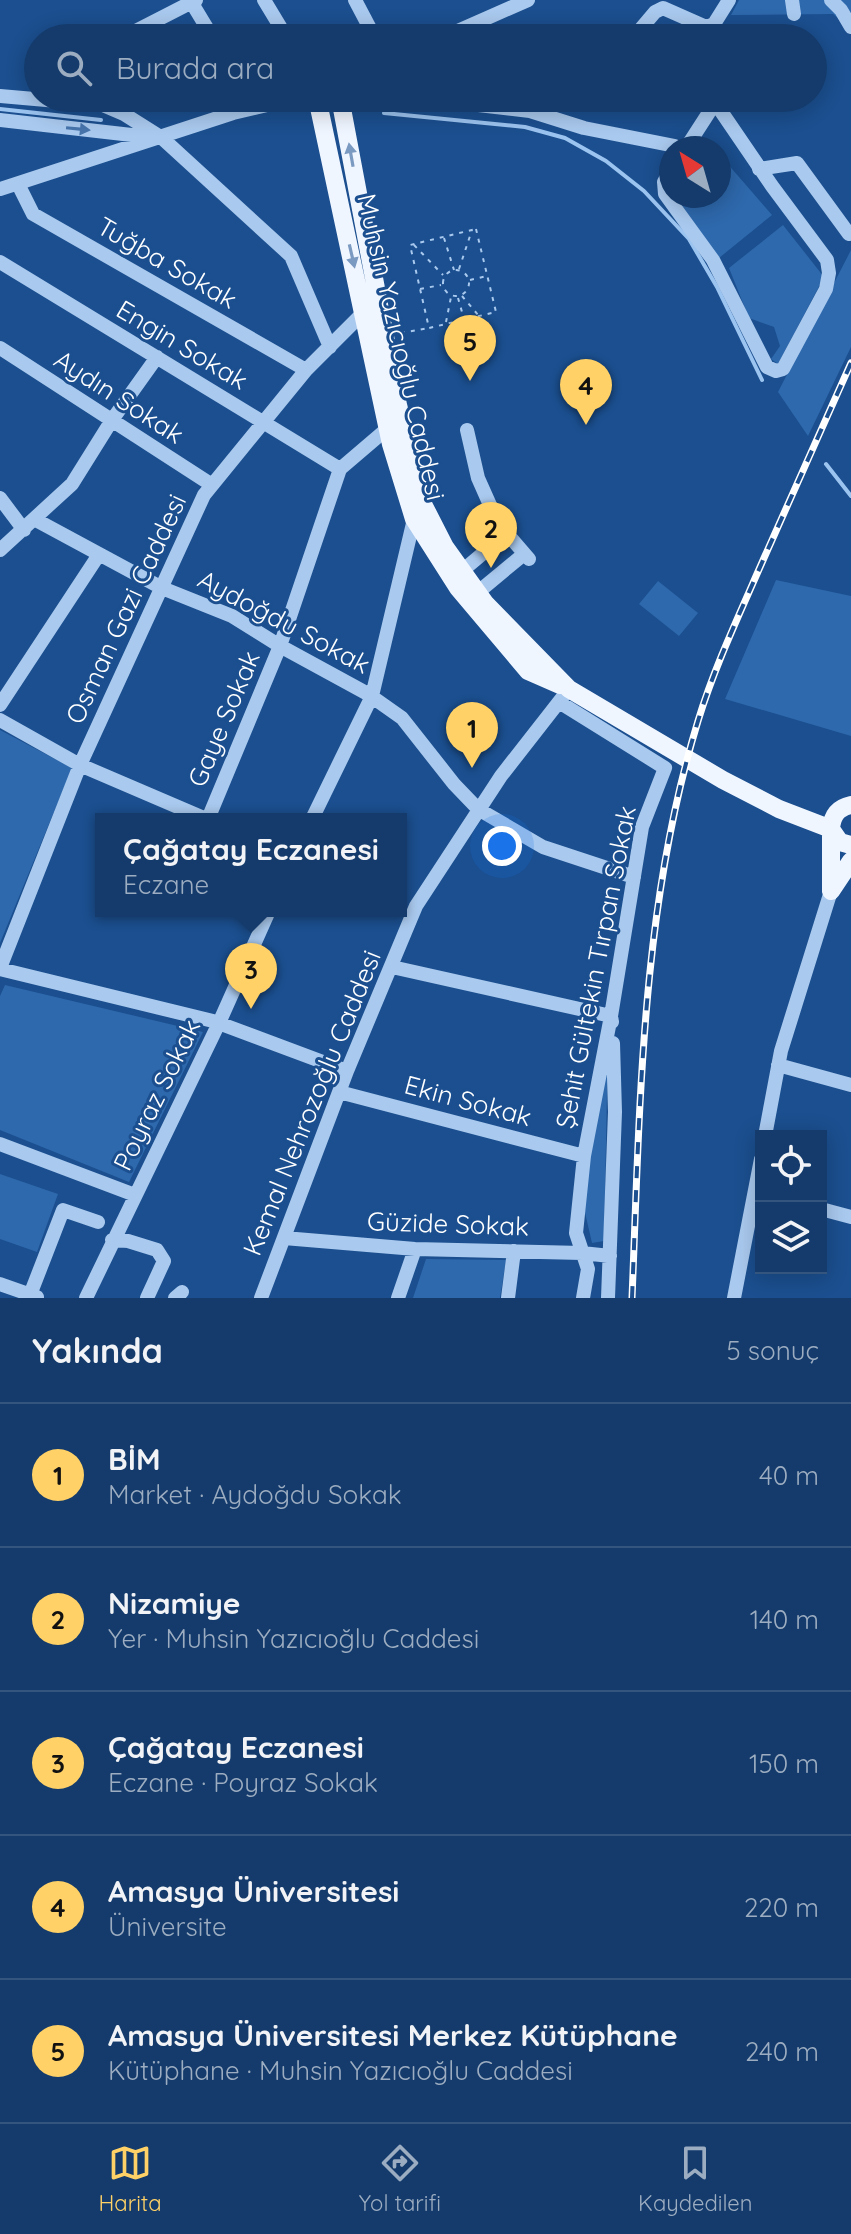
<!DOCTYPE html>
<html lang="tr">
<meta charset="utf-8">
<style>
:root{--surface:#143b6b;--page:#1d4271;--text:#f1f3f6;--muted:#9dadc1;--line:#33557e;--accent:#ffd166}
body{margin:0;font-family:Quicksand,sans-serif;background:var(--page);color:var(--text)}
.controls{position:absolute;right:24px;bottom:24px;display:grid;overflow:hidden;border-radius:0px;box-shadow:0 4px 20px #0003}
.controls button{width:72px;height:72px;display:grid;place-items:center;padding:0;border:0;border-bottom:2px solid var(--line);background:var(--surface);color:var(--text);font:40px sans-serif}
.compass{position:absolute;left:659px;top:136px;width:72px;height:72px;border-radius:50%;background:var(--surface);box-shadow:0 4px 20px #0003;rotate:323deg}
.you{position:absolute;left:502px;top:846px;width:28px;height:28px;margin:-20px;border:6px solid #fff;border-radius:50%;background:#1a73e8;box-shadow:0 0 0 12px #1a73e833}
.badge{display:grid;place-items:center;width:52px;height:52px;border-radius:50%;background:var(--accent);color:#111;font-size:26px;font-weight:700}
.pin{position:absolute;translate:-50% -66px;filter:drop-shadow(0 2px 4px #0008)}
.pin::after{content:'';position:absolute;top:42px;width:28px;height:24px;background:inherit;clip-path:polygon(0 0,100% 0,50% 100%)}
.popup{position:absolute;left:95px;top:813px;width:312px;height:104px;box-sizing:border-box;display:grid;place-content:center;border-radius:0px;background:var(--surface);filter:drop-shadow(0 2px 6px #0005);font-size:26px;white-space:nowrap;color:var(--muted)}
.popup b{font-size:30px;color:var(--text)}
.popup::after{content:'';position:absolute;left:50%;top:100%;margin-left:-16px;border:16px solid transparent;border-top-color:var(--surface)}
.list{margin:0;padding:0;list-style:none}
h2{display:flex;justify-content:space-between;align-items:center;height:104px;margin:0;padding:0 32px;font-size:34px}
h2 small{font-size:26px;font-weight:400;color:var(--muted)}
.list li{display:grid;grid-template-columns:52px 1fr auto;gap:24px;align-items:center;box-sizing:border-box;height:144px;padding:0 32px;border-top:2px solid var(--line)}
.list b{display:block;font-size:30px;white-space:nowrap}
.list p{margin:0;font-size:26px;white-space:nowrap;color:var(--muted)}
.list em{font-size:26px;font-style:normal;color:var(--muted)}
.icon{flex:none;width:44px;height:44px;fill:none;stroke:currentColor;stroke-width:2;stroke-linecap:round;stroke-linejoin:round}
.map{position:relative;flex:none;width:851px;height:1298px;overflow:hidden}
.search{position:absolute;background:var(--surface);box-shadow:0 4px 20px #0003;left:24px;right:24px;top:24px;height:88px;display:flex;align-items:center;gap:20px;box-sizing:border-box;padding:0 28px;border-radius:44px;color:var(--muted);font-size:30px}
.sheet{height:824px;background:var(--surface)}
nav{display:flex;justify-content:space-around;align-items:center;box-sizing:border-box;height:112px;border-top:2px solid var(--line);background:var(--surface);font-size:22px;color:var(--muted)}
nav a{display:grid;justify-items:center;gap:4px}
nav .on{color:var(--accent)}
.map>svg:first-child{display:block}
.green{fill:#2e69ad}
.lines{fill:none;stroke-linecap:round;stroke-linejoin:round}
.stream{stroke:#9cc4f0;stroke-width:4}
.path{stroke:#a9c9ee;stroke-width:2;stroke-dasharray:4 6;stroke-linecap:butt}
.minor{stroke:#a9c9ee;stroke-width:14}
.major{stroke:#f0f6ff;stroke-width:18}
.rail-casing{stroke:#fff;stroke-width:7}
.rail{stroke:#1b4f8f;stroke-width:4;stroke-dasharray:12;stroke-linecap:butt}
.oneway{fill:#4674ac}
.oneway2{fill:#7b9ac1}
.labels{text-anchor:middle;stroke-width:6;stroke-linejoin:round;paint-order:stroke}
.street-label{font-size:26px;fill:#fff;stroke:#1b4f8f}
</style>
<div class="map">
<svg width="851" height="1298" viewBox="0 0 851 1298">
<rect width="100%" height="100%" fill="#1b4f8f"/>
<!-- green -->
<path class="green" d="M 739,0 L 851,0 L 851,29 L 833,14 L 731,15 Z
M 719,154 L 772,215 L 719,258 L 673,196 L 719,196 Z
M 783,225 L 824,277 L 778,364 L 771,359 L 780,346 L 774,327 L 749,318 L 729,268 Z
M 851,250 L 851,347 L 808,436 L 778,392 Z
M 776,580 L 851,596 L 851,736 L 725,699 Z
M 658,581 L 698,613 L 679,636 L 639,604 Z
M 0,730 L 72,768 L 0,943 Z
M 5,985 L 203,1032 L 129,1182 L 0,1130 L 0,996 Z
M 608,1043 L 604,1241 L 592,1243 L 583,1204 Z
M 0,1174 L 58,1194 L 37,1252 L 0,1239 Z
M 426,1259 L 506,1260 L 500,1298 L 413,1298 Z"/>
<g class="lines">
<!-- stream -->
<path class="stream" d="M 0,109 L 101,120
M 384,113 L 525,127 L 565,138 L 606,161 L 644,191 L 689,239 L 717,287 L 762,380
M 826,464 L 851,496"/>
<!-- path -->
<path class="path" d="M 476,229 L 496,312 L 429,328 L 410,245 Z
M 444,238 L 454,270
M 414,245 L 443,275
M 459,269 L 472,230
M443 283a13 13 0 1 1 26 0a13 13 0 1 1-26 0Z
M 470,280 L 487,276
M 420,289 L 441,285
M 462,296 L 479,316
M 458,298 L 464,319
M 446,322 L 451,297
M 401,333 L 429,328"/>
<!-- minor -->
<path class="minor" d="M 190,0 L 213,38
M 264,0 L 287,38
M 355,0 L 375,38
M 792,0 L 794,14
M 831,0 L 841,10 L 851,27
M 122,38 L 196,0
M 442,38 L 528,0
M 633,38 L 655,12 L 663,8 L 706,27 L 714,24 L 729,0
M 0,96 L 103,105 L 124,114 L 162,138 L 291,256 L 330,347
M 341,104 L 435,100 L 530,111 L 584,128 L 675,146
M 0,120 L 158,138
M 686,148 L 715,103
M 671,169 L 664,182 L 665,194 L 713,260 L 767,367 L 776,371 L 783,369 L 826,289 L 829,273 L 827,260 L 772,186 L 712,98
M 759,169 L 797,163 L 849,234
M 18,184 L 33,214 L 306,370
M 0,189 L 233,113 L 297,98
M 0,262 L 340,469
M 0,348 L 212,485
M 467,430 L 478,478 L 498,523 L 529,559
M 0,498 L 24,530
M 36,520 L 162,588 L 232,616 L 280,646 L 368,694 L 402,718 L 454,784 L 478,809 L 543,847 L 634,877
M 0,550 L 72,484 L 112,420 L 157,357
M 462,571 L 507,533
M 477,593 L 524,554
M 559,702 L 665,768 L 642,827 L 611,1016 L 584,1156 L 576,1233 L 588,1269 L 583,1298
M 0,705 L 98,556
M 0,720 L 80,765 L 206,819
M 208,819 L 280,646 L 340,469 L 388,428
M 312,819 L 372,696 L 414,519
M 392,967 L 611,1016 L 612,1022
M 0,968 L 80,765 L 204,495 L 306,370 L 364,312
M 0,969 L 213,1021 L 347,1071
M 778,1065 L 851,1085
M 339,1092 L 584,1156
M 765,1136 L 781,1051 L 831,891
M 0,1144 L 135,1195
M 821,1209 L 851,1217
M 284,1238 L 415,1249 L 582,1253 L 610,1256
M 112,1240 L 128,1241 L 157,1250 L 164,1261 L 147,1298
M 0,1284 L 37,1297
M 30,1295 L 63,1210 L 98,1222
M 86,1298 L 219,1023 L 269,911
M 175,1298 L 182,1292
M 261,1298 L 347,1071 L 416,906 L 501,776 L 569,689
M 398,1298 L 415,1249
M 508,1298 L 514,1251
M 608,1298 L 615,1112 L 613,1043
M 734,1298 L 761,1159"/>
<!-- major -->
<path class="major" d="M 317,98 L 391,444 L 414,519 L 458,588 L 528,671 L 560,685
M 340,98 L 398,405 L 423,504 L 445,547 L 485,603 L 569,689 L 723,780 L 779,809 L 831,829 L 831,891
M 851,805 C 837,808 832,816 831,829 L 840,842 L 851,845
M 831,891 L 851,861"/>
<defs>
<path id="rail" d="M 632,1298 C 640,1105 641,907 698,721 C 715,665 741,611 764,558 C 793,493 822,428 851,363"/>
</defs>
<!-- rail casing -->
<use href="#rail" class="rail-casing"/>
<!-- rail -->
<use href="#rail" class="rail"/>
</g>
<!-- one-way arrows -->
<defs><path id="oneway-solid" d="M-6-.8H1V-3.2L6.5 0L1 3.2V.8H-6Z" transform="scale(2)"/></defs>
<use class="oneway" href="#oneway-solid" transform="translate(78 129) rotate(6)"/>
<g class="oneway2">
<use href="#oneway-solid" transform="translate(351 155) rotate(-100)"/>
<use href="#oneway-solid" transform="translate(352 256) rotate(77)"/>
</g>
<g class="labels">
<!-- street labels -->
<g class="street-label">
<text transform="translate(167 263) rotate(30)" y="9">Tuğba Sokak</text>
<text transform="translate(182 345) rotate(31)" y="9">Engin Sokak</text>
<text transform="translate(401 347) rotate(77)" y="9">Muhsin Yazıcıoğlu Caddesi</text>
<text transform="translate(119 397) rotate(33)" y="9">Aydın Sokak</text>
<text transform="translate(126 609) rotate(-65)" y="9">Osman Gazi Caddesi</text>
<text transform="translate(284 622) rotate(28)" y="9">Aydoğdu Sokak</text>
<text transform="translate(224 719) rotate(-67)" y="9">Gaye Sokak</text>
<text transform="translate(596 967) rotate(-79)" y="9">Şehit Gültekin Tırpan Sokak</text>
<text transform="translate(157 1095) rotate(-64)" y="9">Poyraz Sokak</text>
<text transform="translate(468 1101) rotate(15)" y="9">Ekin Sokak</text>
<text transform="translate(312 1103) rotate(-68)" y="9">Kemal Nehrozoğlu Caddesi</text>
<text transform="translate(448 1224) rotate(2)" y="9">Güzide Sokak</text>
</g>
</g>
</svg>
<div class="controls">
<button><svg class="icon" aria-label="locate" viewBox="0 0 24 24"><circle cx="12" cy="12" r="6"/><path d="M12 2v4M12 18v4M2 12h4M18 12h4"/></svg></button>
<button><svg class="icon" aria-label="layers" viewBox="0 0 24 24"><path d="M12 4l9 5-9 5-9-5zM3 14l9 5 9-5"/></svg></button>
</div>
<svg class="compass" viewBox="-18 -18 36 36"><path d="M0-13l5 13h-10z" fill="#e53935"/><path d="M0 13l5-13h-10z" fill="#9dadc1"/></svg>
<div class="you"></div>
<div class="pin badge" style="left:472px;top:768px">1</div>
<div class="pin badge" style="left:491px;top:568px">2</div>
<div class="pin badge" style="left:251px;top:1009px">3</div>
<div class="popup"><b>Çağatay Eczanesi</b>Eczane</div>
<div class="pin badge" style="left:586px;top:425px">4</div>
<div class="pin badge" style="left:470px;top:381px">5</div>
<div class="search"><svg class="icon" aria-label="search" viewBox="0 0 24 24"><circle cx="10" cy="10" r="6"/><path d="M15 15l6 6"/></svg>Burada ara</div>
</div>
<section class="sheet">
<h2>Yakında<small>5 sonuç</small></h2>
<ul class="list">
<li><span class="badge">1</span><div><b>BİM</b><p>Market · Aydoğdu Sokak</p></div><em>40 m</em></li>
<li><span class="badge">2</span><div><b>Nizamiye</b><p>Yer · Muhsin Yazıcıoğlu Caddesi</p></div><em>140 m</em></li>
<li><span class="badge">3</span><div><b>Çağatay Eczanesi</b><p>Eczane · Poyraz Sokak</p></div><em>150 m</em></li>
<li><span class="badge">4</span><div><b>Amasya Üniversitesi</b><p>Üniversite</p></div><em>220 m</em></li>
<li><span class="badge">5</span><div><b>Amasya Üniversitesi Merkez Kütüphane</b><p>Kütüphane · Muhsin Yazıcıoğlu Caddesi</p></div><em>240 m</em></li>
</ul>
</section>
<nav>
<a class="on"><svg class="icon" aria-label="map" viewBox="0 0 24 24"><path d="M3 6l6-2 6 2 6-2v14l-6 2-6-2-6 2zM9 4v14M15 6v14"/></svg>Harita</a>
<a><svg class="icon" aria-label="directions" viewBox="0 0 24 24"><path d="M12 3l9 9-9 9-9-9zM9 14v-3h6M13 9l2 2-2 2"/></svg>Yol tarifi</a>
<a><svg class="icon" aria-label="saved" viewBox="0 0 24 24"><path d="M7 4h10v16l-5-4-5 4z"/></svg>Kaydedilen</a>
</nav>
